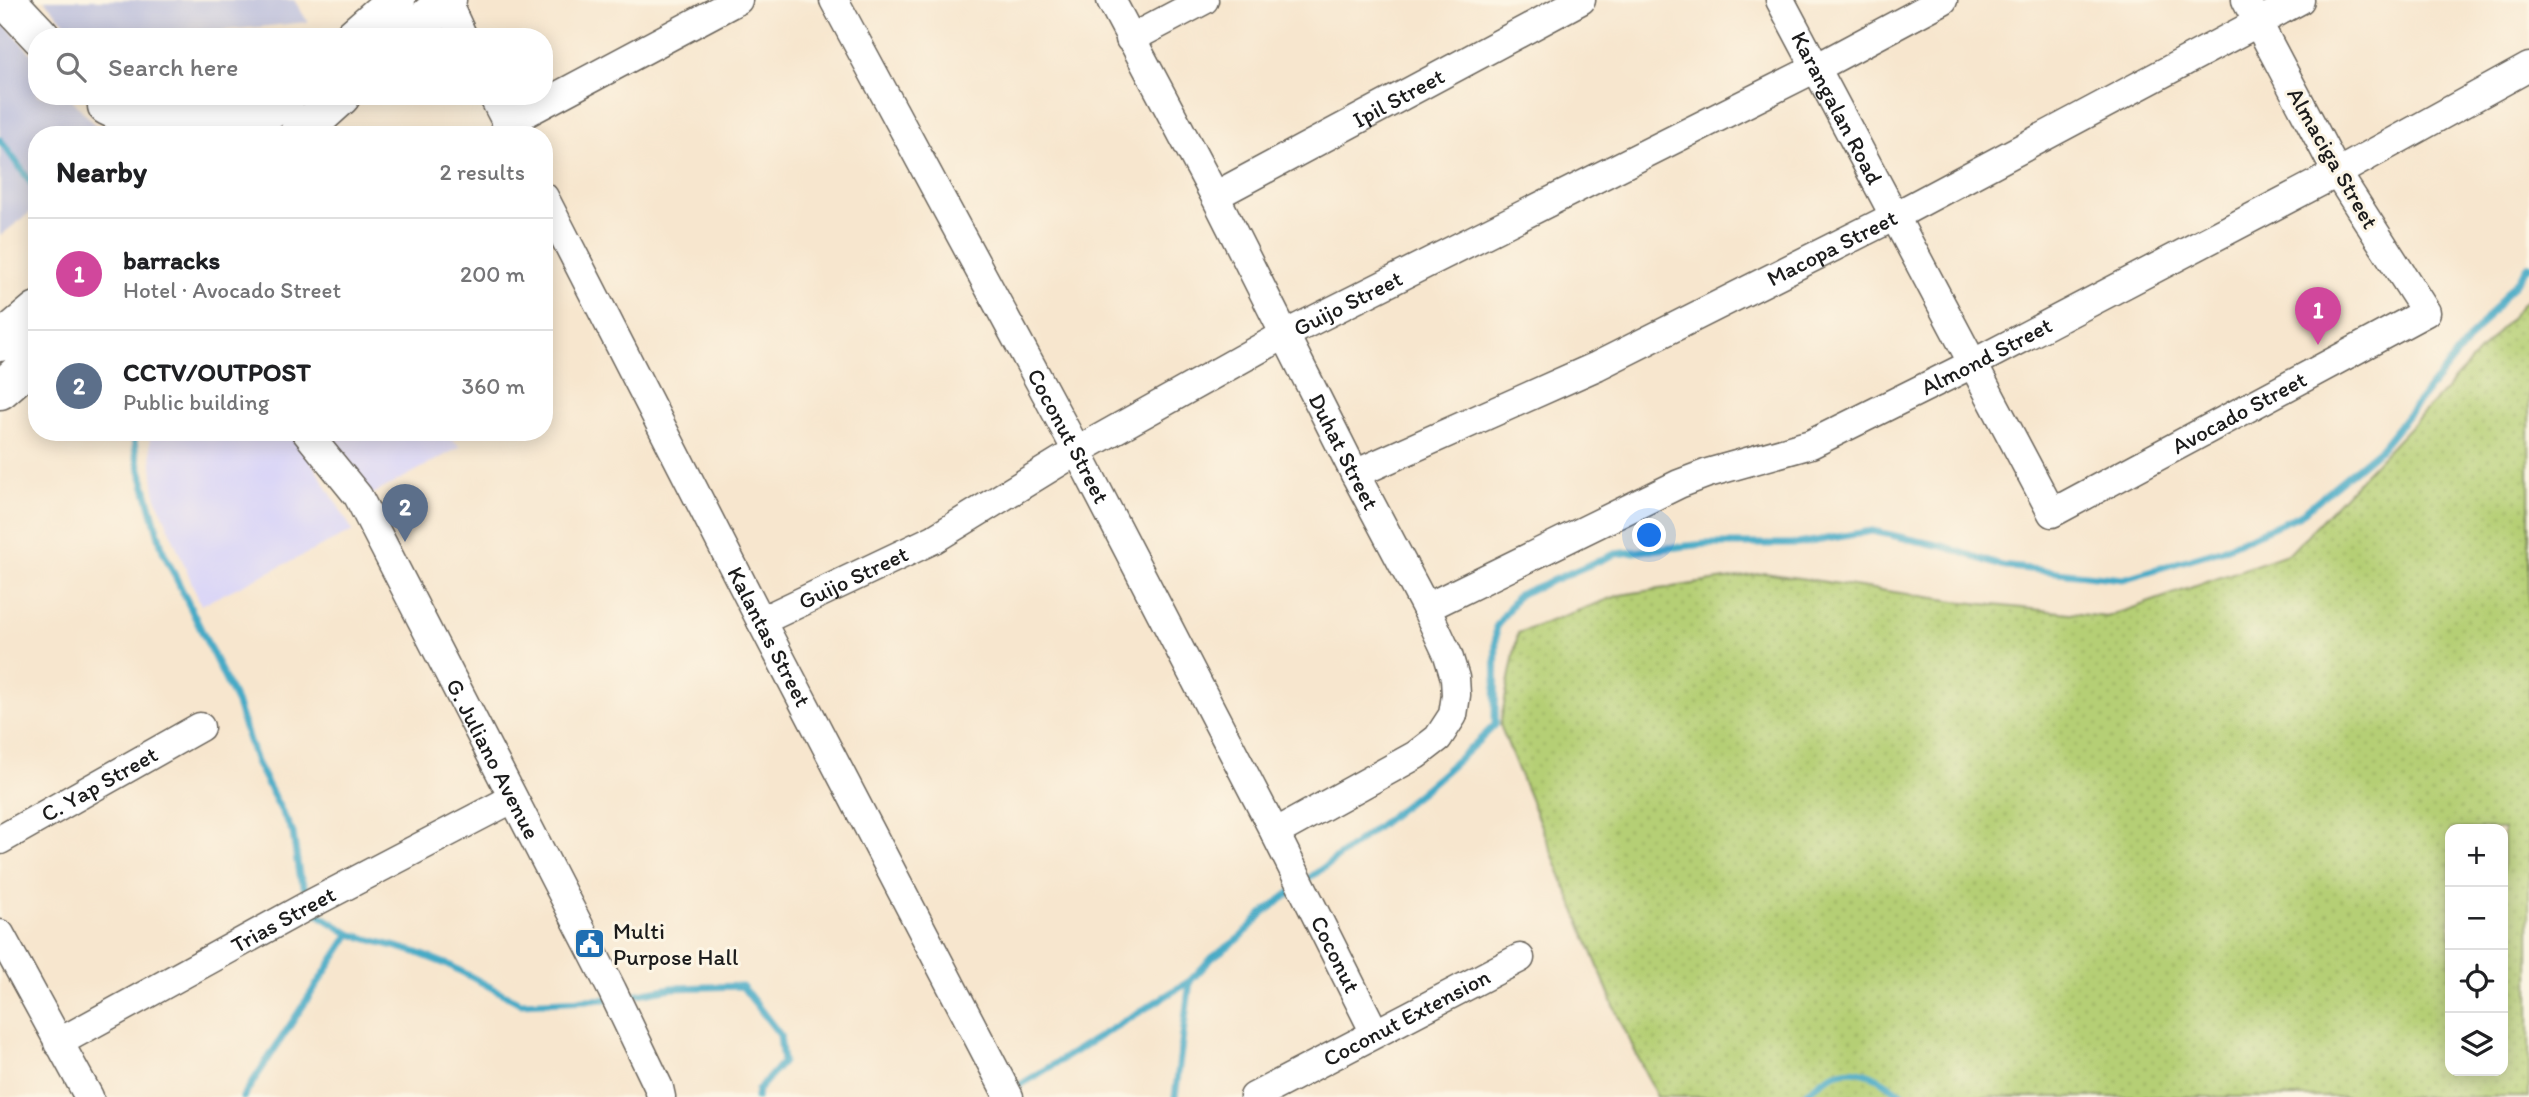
<!DOCTYPE html>
<meta charset="utf-8">
<style>
:root{--surface:#fff;--page:#f2f2f2;--text:#202124;--muted:#757577;--line:#e0e0e0;--accent:#7c3aed}
body{margin:0;font-family:Itim,sans-serif;background:var(--page);color:var(--text)}
.controls{position:absolute;right:21px;bottom:21px;display:grid;overflow:hidden;border-radius:14px;box-shadow:0 4px 18px #0003}
.controls button{width:63px;height:63px;display:grid;place-items:center;padding:0;border:0;border-bottom:2px solid var(--line);background:var(--surface);color:var(--text);font:35px sans-serif}
.you{position:absolute;left:1650px;top:536px;width:24px;height:24px;margin:-18px;border:5px solid #fff;border-radius:50%;background:#1a73e8;box-shadow:0 0 0 10px #1a73e833}
.badge{display:grid;place-items:center;width:46px;height:46px;border-radius:50%;background:var(--accent);color:#fff;font-size:23px;font-weight:700}
.pin{position:absolute;translate:-50% -58px;filter:drop-shadow(0 2px 4px #0008)}
.pin::after{content:'';position:absolute;top:37px;width:24px;height:21px;background:inherit;clip-path:polygon(0 0,100% 0,50% 100%)}
.list{margin:0;padding:0;list-style:none}
h2{display:flex;justify-content:space-between;align-items:center;height:91px;margin:0;padding:0 28px;font-size:30px}
h2 small{font-size:23px;font-weight:400;color:var(--muted)}
.list li{display:grid;grid-template-columns:46px 1fr auto;gap:21px;align-items:center;box-sizing:border-box;height:112px;padding:0 28px;border-top:2px solid var(--line)}
.list b{display:block;font-size:26px;white-space:nowrap}
.list p{margin:0;font-size:23px;white-space:nowrap;color:var(--muted)}
.list em{font-size:23px;font-style:normal;color:var(--muted)}
.icon{flex:none;width:38px;height:38px;fill:none;stroke:currentColor;stroke-width:2;stroke-linecap:round;stroke-linejoin:round}
.map{position:relative;flex:none;width:2529px;height:1097px;overflow:hidden}
.search{position:absolute;background:var(--surface);box-shadow:0 4px 18px #0003;left:28px;top:28px;width:525px;height:77px;display:flex;align-items:center;gap:18px;box-sizing:border-box;padding:0 24px;border-radius:28px;color:var(--muted);font-size:26px}
.panel{position:absolute;background:var(--surface);box-shadow:0 4px 18px #0003;left:28px;top:126px;width:525px;height:315px;border-radius:28px}
.map>svg:first-child{display:block}
.built{fill:#dad6f7}
.industrial{fill:#c0c2dd}
.green{fill:url(#green-dots);stroke:#687648;stroke-width:2;fill-rule:evenodd}
.lines{fill:none;stroke-linecap:round;stroke-linejoin:round}
.stream{stroke:#47aac6;stroke-width:7}
.minor-casing{stroke:#69635a;stroke-width:31}
.secondary-casing{stroke:#69635a;stroke-width:41}
.minor{stroke:#fff;stroke-width:28}
.secondary{stroke:#fff;stroke-width:38}
.labels{text-anchor:middle;stroke-width:6;stroke-linejoin:round;paint-order:stroke}
.street-label{font-size:23px;fill:#1c1c1c;stroke:#fcf5e5}
.poi-label{font-size:23px;fill:#1c1c1c;stroke:#fcf5e5;text-anchor:start}
</style>
<div class="map">
<svg width="2529" height="1097" viewBox="0 0 2529 1097">
<defs>
<pattern id="green-dots" width="8" height="8" patternUnits="userSpaceOnUse" patternTransform="scale(1.75)"><rect width="8" height="8" fill="#b5cf75"/><path d="M2 2h.1M6 6h.1" fill="none" stroke="#9bb165" stroke-width="1.8" stroke-linecap="round"/></pattern>
</defs>
<rect width="100%" height="100%" fill="#fcf5e5"/>
<filter id="ink" filterUnits="userSpaceOnUse"><feTurbulence type="fractalNoise" baseFrequency=".0143" numOctaves="2"/><feDisplacementMap in="SourceGraphic" scale="14" xChannelSelector="R" yChannelSelector="G"/><feConvolveMatrix kernelMatrix="1 2 1 2 8 2 1 2 1" color-interpolation-filters="sRGB"/></filter>
<filter id="wash" filterUnits="userSpaceOnUse"><feTurbulence type="fractalNoise" baseFrequency=".00686" numOctaves="4" result="noise"/><feDisplacementMap in="SourceGraphic" scale="28" xChannelSelector="R" yChannelSelector="G"/><feGaussianBlur stdDeviation="1.57" result="paint"/><feColorMatrix in="noise" values="0 0 0 0 0 0 0 0 0 0 0 0 0 0 0 0 0 1.4 0 .05"/><feComposite in="paint" operator="in"/></filter>
<g filter="url(#wash)">
<rect width="100%" height="100%" fill="#f7e6ce"/>
<!-- built -->
<path class="built" d="M 149,432 L 288,432 L 301,444 L 353,531 L 201,605 L 155,495 Z
M 311,432 L 446,432 L 460,447 L 366,498 Z"/>
<!-- industrial -->
<path class="industrial" d="M 44,0 L 294,0 L 308,22 L 161,37 L 78,37 Z
M 0,19 L 37,60 L 37,96 L 69,96 L 104,135 L 37,135 L 37,207 L 0,236 Z"/>
<!-- green -->
<path class="green" d="M 2529,297 L 2529,1097 L 1657,1097 L 1618,1016 L 1500,725 L 1518,633 L 1620,595 L 1765,573 L 1955,601 L 2107,617 L 2290,553 L 2445,390 ZM 2450,829 L 2503,829 L 2503,1071 L 2450,1071 Z"/>
<g class="lines">
<!-- stream -->
<path class="stream" d="M 0,140 L 37,191
M 133,432 L 136,455 L 163,551 L 237,704 L 256,762 L 293,833 L 299,875 L 310,899
M 1304,882 C 1371,833 1436,783 1495,725 L 1496,627 L 1518,595 L 1615,554 L 1705,544 L 1798,544 L 1872,531 L 1946,547 L 2001,566 L 2123,579 L 2220,550 L 2300,515 L 2381,448 L 2529,266
M 316,909 L 318,914 L 350,934 L 415,952 L 451,966 L 520,1003 L 610,999
M 621,997 L 672,988 L 742,986 L 780,1035 L 783,1062 L 758,1090 L 757,1097
M 1012,1090 L 1190,981 L 1213,957 L 1240,938 L 1262,914 L 1295,889
M 243,1097 L 350,934
M 1175,1097 L 1190,981
M 1804,1097 C 1840,1057 1867,1066 1905,1097"/>
</g>
</g>
<g filter="url(#ink)">
<g class="lines">
<defs>
<g id="minor">
<path d="M 446,0 L 463,37"/>
<path id="s1" d="M 834,0 L 1077,451 L 1275,833 L 1375,1033"/>
<path id="s2" d="M 1111,0 L 1215,196 L 1355,474 L 1426,608 L 1448,655 L 1455,678 L 1456,695 L 1453,715 L 1438,738 L 1416,755 L 1275,833"/>
<path id="s3" d="M 1780,0 L 2052,513 L 2426,312 L 2337,173 L 2246,0"/>
<path d="M 1130,39 L 1204,0"/>
<path d="M 493,96 L 513,135"/>
<path d="M 507,123 L 738,0"/>
<path id="s4" d="M 1215,196 L 1581,0"/>
<path id="s5" d="M 544,197 L 761,621 L 1009,1097"/>
<path id="s6" d="M 306,432 L 358,496 L 612,990 L 659,1088 L 661,1097"/>
<path id="s7" d="M 1355,474 L 1597,366 L 1895,216 L 2300,0"/>
<path id="s8" d="M 1426,608 L 1679,484 L 1708,473 L 1811,444 L 1974,363 L 2337,173 L 2529,67"/>
<path id="s9" d="M 761,621 L 934,539 L 1077,451 L 1284,335 L 1816,68 L 1943,0"/>
<path id="s10" d="M 0,840 L 200,727"/>
<path d="M 0,934 L 89,1097"/>
<path id="s11" d="M 58,1043 L 307,906 L 512,799"/>
<path id="s12" d="M 1254,1097 L 1520,958"/>
</g>
<path id="secondary" d="M 6,0 L 41,37
M 354,37 L 396,0
M 406,37 L 447,0
M 107,106 C 116,110 127,117 137,120 C 171,128 226,109 258,96
M 241,135 L 286,96
M 298,135 L 341,96
M 0,342 L 37,311
M 0,390 L 37,358"/>
</defs>
<!-- minor casing -->
<use href="#minor" class="minor-casing"/>
<!-- secondary casing -->
<use href="#secondary" class="secondary-casing"/>
<!-- minor -->
<use href="#minor" class="minor"/>
<!-- secondary -->
<use href="#secondary" class="secondary"/>
</g>
</g>
<!-- icons -->
<defs>
<symbol id="civic-square" viewBox="-11 -11 22 22"><rect x="-9" y="-9" width="18" height="18" rx="4" fill="#1f6fb2" stroke="#fcf5e5"/><path d="M-.6-6.5H3V-4.5H.6V-3L4-1V1h2V6H-6V1h2V-1L-.6-3ZM-1.2 2.5V6h2.4V2.5Z" fill="#fff"/></symbol>
</defs>
<g fill-rule="evenodd">
<use href="#civic-square" x="572" y="926" width="35" height="35"/>
</g>
<g class="labels">
<!-- street labels -->
<g class="street-label">
<text dy="8" stroke="none"><textPath href="#s4" startOffset="208">Ipil Street</textPath></text>
<text dy="8" stroke="none"><textPath href="#s3" startOffset="122">Karangalan Road</textPath></text>
<text transform="translate(2333 158) rotate(60)" y="8">Almaciga Street</text>
<text dy="8" stroke="none"><textPath href="#s7" startOffset="528">Macopa Street</textPath></text>
<text dy="8" stroke="none"><textPath href="#s9" startOffset="668">Guijo Street</textPath></text>
<text dy="8" stroke="none"><textPath href="#s8" startOffset="616">Almond Street</textPath></text>
<text dy="8" stroke="none"><textPath href="#s3" startOffset="793">Avocado Street</textPath></text>
<text dy="8" stroke="none"><textPath href="#s1" startOffset="495">Coconut Street</textPath></text>
<text dy="8" stroke="none"><textPath href="#s2" startOffset="508">Duhat Street</textPath></text>
<text dy="8" stroke="none"><textPath href="#s9" startOffset="102">Guijo Street</textPath></text>
<text dy="8" stroke="none"><textPath href="#s5" startOffset="494">Kalantas Street</textPath></text>
<text dy="8" stroke="none"><textPath href="#s6" startOffset="378">G. Juliano Avenue</textPath></text>
<text dy="8" stroke="none"><textPath href="#s10" startOffset="114">C. Yap Street</textPath></text>
<text dy="8" stroke="none"><textPath href="#s11" startOffset="257">Trias Street</textPath></text>
<text dy="8" stroke="none"><textPath href="#s1" startOffset="1078">Coconut</textPath></text>
<text dy="8" stroke="none"><textPath href="#s12" startOffset="172">Coconut Extension</textPath></text>
</g>
<!-- poi labels -->
<g class="poi-label">
<text x="613" y="939">Multi<tspan x="613" dy="26">Purpose Hall</tspan></text>
</g>
</g>
</svg>
<div class="controls">
<button>+</button>
<button>−</button>
<button><svg class="icon" aria-label="locate" viewBox="0 0 24 24"><circle cx="12" cy="12" r="6"/><path d="M12 2v4M12 18v4M2 12h4M18 12h4"/></svg></button>
<button><svg class="icon" aria-label="layers" viewBox="0 0 24 24"><path d="M12 4l9 5-9 5-9-5zM3 14l9 5 9-5"/></svg></button>
</div>
<div class="you"></div>
<div class="pin badge" style="left:2318px;top:345px;background:#d1479c">1</div>
<div class="pin badge" style="left:405px;top:542px;background:#5c6f8a">2</div>
<div class="search"><svg class="icon" aria-label="search" viewBox="0 0 24 24"><circle cx="10" cy="10" r="6"/><path d="M15 15l6 6"/></svg>Search here</div>
<section class="panel">
<h2>Nearby<small>2 results</small></h2>
<ul class="list">
<li><span class="badge" style="background:#d1479c">1</span><div><b>barracks</b><p>Hotel · Avocado Street</p></div><em>200 m</em></li>
<li><span class="badge" style="background:#5c6f8a">2</span><div><b>CCTV/OUTPOST</b><p>Public building</p></div><em>360 m</em></li>
</ul>
</section>
</div>
